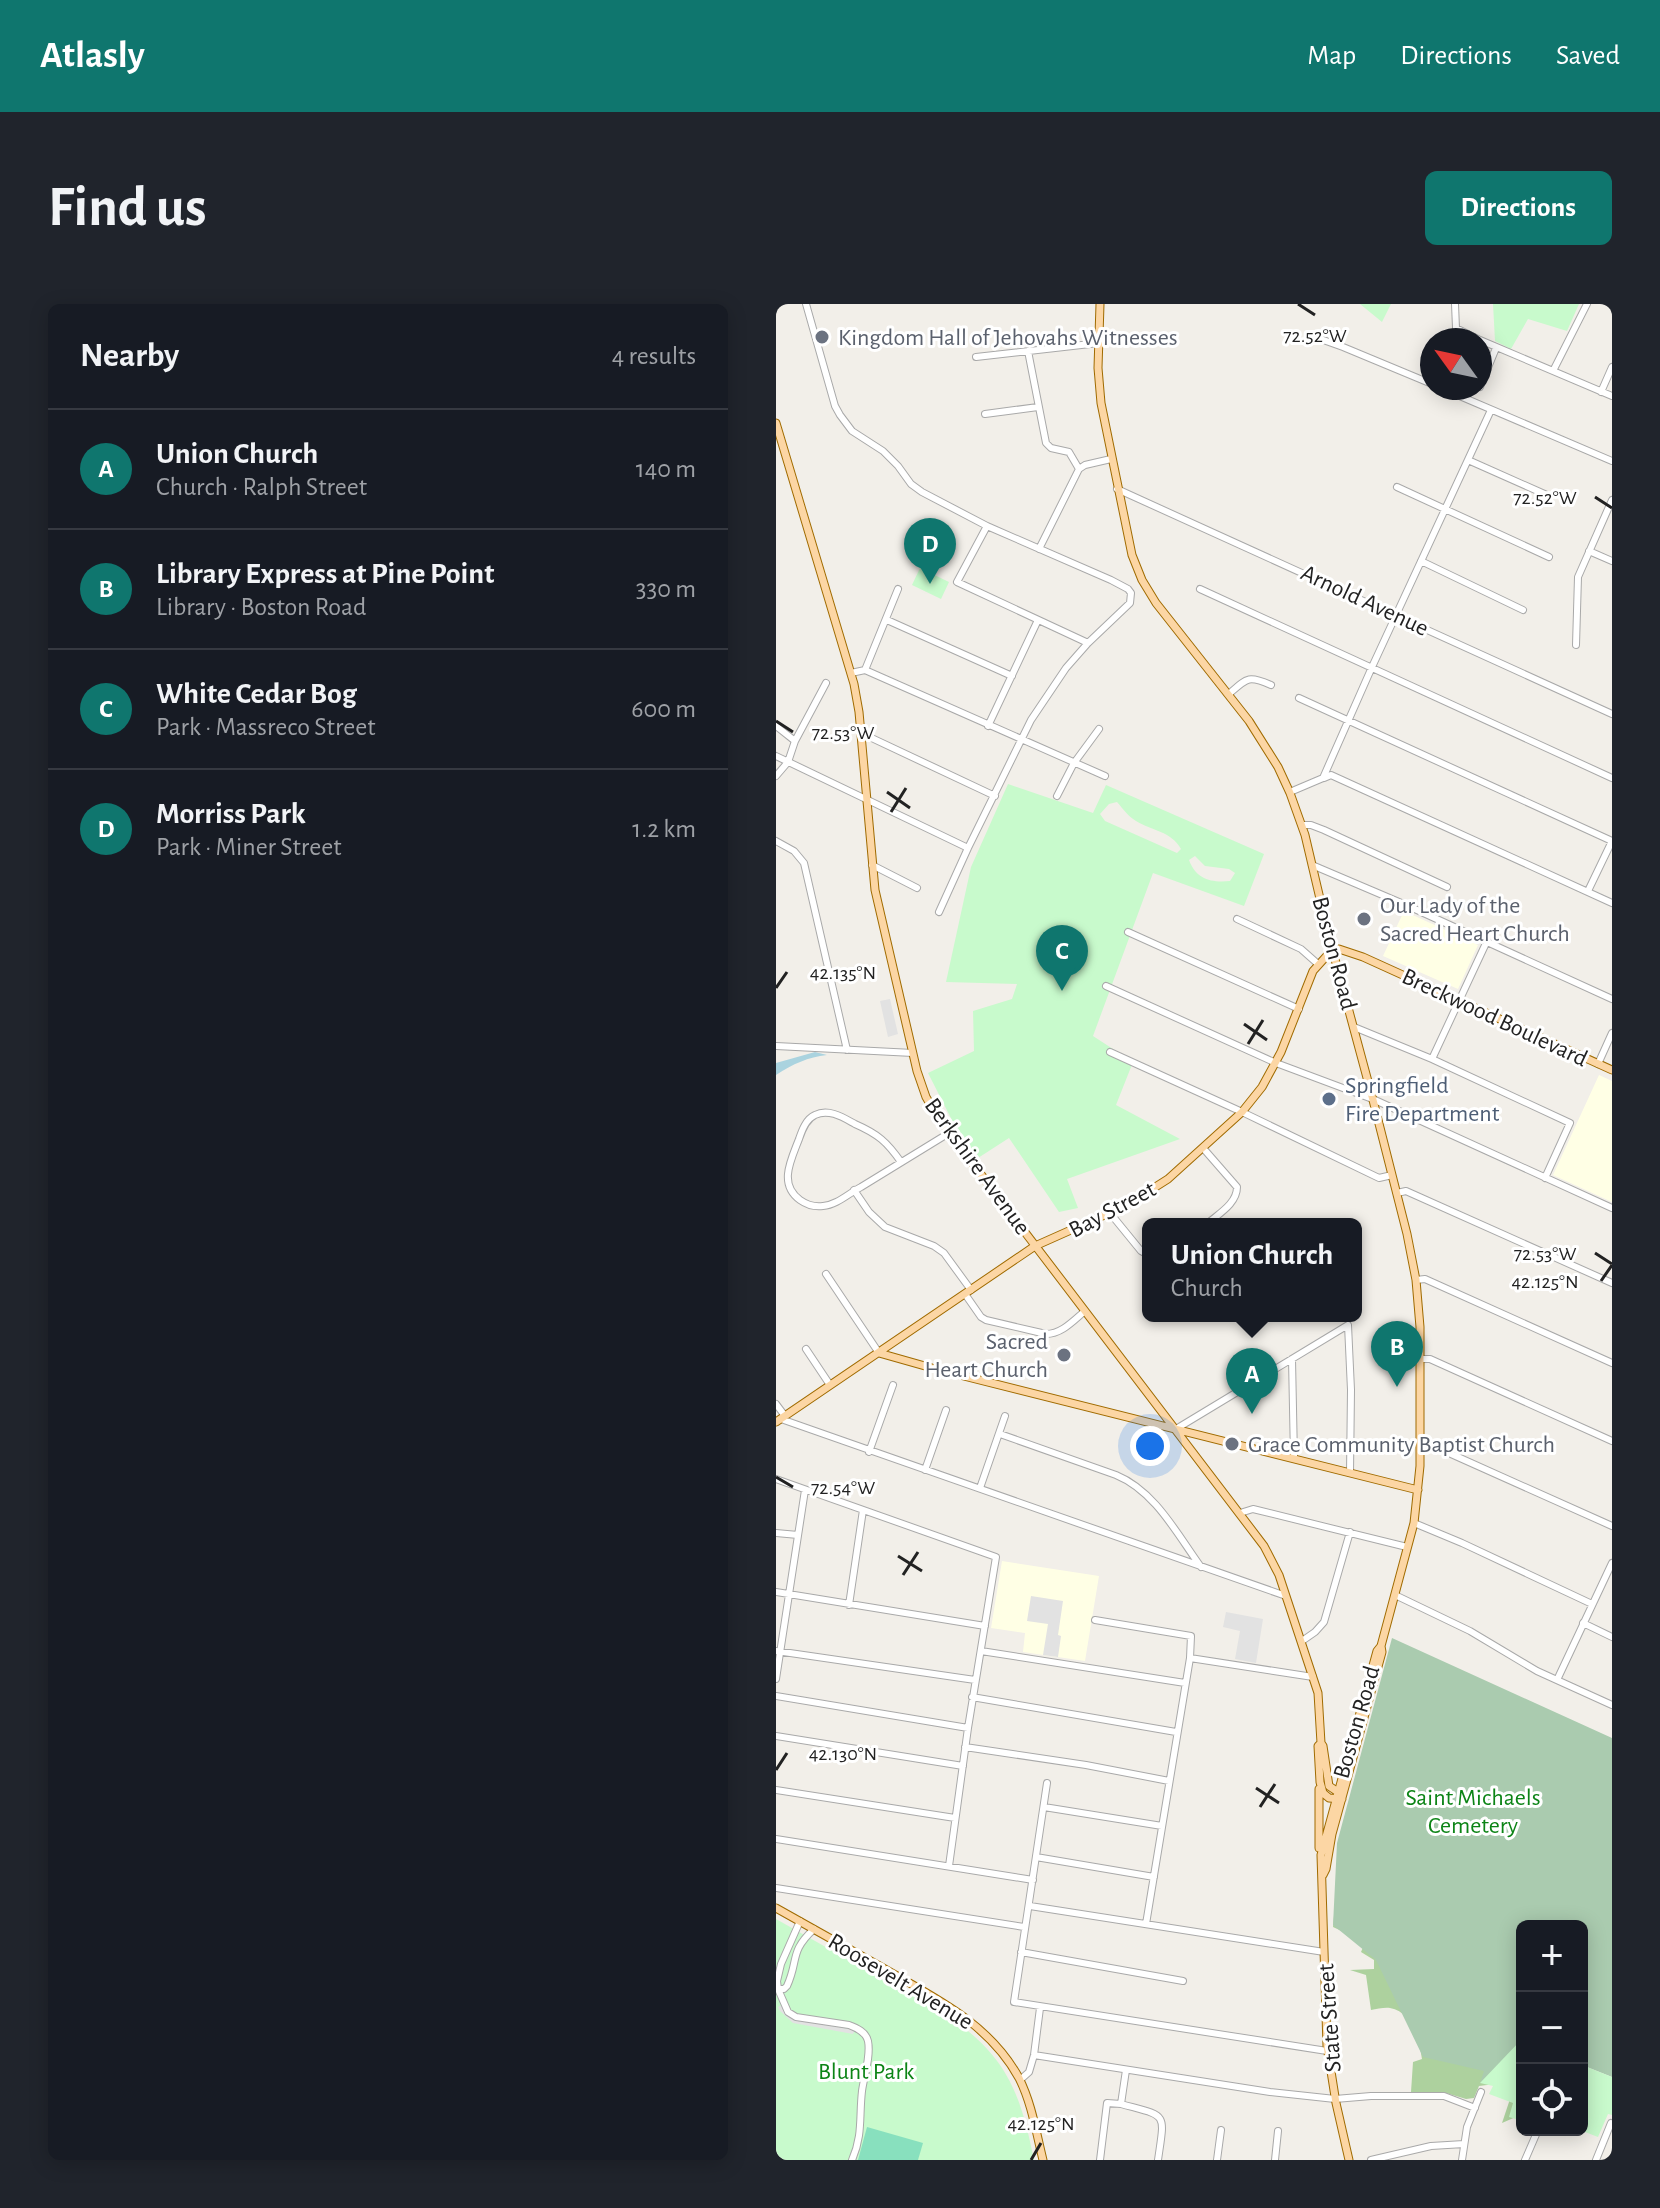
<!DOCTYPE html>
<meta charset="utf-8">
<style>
:root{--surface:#171b24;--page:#20242c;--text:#f1f3f6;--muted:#9ea1a6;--line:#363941;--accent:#0f766e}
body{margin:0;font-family:"Alegreya Sans",sans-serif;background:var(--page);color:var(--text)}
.controls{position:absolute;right:24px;bottom:24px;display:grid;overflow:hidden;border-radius:12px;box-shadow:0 4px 20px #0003}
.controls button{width:72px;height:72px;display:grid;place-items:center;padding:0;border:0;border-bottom:2px solid var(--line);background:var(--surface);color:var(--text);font:40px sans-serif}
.compass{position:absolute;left:644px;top:24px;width:72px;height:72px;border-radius:50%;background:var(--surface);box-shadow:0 4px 20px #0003;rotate:303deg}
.you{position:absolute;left:374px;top:1142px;width:28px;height:28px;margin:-20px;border:6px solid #fff;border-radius:50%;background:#1a73e8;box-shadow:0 0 0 12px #1a73e833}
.badge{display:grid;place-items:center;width:52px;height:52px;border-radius:50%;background:var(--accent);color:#fff;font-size:26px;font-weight:700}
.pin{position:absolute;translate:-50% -66px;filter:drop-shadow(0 2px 4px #0008)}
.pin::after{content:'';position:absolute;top:42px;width:28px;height:24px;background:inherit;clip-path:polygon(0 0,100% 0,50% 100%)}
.popup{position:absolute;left:366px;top:914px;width:220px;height:104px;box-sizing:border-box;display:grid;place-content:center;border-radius:12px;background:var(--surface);filter:drop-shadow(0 2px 6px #0005);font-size:26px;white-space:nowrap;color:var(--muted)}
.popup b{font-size:30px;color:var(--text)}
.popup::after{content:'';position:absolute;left:50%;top:100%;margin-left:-16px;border:16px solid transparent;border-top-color:var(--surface)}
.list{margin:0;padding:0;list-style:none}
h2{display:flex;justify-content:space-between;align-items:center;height:104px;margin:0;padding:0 32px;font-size:34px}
h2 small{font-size:26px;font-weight:400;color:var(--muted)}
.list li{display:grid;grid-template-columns:52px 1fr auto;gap:24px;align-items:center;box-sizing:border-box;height:120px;padding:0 32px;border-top:2px solid var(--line)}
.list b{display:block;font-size:30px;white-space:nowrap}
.list p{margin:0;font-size:26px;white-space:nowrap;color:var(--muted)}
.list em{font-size:26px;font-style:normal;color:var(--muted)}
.icon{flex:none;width:44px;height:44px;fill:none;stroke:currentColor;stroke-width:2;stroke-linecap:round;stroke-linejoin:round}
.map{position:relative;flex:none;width:836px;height:1856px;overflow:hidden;border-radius:12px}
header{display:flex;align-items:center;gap:48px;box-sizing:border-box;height:112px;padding:0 40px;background:var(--accent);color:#fff}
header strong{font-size:38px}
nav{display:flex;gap:44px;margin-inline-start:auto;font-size:28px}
.intro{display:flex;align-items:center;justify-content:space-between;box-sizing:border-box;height:192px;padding:0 48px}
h1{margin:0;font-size:56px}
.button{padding:20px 36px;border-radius:12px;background:var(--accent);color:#fff;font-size:28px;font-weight:700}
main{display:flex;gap:48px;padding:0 48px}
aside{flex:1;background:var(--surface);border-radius:12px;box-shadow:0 4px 20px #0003}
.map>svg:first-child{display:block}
.education{fill:#ffffe5}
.forest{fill:#add19e}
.cemetery{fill:#aacbaf}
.park{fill:#c8facc;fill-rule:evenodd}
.pitch{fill:#88e0be}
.parking{fill:#e2e2e2}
.water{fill:#aad3df}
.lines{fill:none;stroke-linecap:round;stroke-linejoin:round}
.minor-casing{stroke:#a9a9a9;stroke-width:8}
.major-casing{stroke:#a06b00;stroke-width:9}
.minor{stroke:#fff;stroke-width:6}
.major{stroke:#fcd6a4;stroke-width:7}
.ticks{fill:none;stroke:#222;stroke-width:3}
.worship-dot{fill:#6b7280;stroke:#fff;stroke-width:3}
.service-dot{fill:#5c6f8a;stroke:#fff;stroke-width:3}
.labels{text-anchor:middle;stroke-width:6;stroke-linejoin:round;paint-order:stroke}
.worship-label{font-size:24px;fill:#5b616d;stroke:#fff;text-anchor:start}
.street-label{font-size:24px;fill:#222;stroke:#fff}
.service-label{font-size:24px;fill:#4e5e75;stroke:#fff;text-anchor:start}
.park-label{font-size:24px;fill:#0c8416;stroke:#fff}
.ticks-label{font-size:20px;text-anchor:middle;fill:#222;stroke:#fff;stroke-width:6;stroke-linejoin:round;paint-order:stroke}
</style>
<header>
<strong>Atlasly</strong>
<nav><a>Map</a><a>Directions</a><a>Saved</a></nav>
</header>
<div class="intro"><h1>Find us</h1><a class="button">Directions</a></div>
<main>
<aside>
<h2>Nearby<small>4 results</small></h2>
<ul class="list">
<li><span class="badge">A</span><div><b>Union Church</b><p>Church · Ralph Street</p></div><em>140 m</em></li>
<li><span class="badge">B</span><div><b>Library Express at Pine Point</b><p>Library · Boston Road</p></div><em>330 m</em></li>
<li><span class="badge">C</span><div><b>White Cedar Bog</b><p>Park · Massreco Street</p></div><em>600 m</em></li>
<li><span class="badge">D</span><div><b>Morriss Park</b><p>Park · Miner Street</p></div><em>1.2 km</em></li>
</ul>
</aside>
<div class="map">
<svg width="836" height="1856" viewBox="0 0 836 1856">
<rect width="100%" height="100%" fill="#f2efe9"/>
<!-- education -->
<path class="education" d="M 628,607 L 702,641 L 682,685 L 607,652 Z
M 823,771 L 836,777 L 836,898 L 777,871 Z
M 226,1257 L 323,1272 L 309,1357 L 247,1348 L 249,1329 L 215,1324 Z"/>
<!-- forest -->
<path class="forest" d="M 559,1601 L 746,1722 L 746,1814 L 742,1812 L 726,1819 L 734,1795 L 719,1780 L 703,1782 L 698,1794 L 690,1795 L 670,1789 L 635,1788 L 637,1758 L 646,1755 C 643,1737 637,1708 614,1704 C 609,1703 601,1705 595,1706 L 590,1671 L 574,1666 L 598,1665 L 598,1656 L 585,1648 L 588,1641 L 585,1636 L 557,1623 Z"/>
<!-- cemetery -->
<path class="cemetery" d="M 616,1334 L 836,1434 L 836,1773 L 806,1761 L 806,1622 L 746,1622 L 746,1737 L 704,1779 L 708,1767 L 647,1753 L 600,1656 L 557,1621 L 561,1539 Z"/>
<!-- park -->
<path class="park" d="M 584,0 L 615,0 L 606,18 Z
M 717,0 L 803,0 L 791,27 L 752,15 L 735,45 L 719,37 Z
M 144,264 L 173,278 L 165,295 L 136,281 Z
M 232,480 L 317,509 L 330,481 L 488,550 L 468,602 L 377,569 L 317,732 L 357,758 L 340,801 L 404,835 L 291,875 L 302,904 L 283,908 L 233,834 L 202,854 L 183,830 L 152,769 L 198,747 L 197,707 L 236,695 L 241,680 L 170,678 L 195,563 ZM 341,498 C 347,505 352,512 360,517 C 376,527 395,527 405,545 L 401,549 L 329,517 L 324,510 L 333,500 ZM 419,552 L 429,562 L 453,565 L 459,569 L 454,577 C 435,579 420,575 413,556 Z
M 0,1615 L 167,1709 C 229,1749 244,1786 258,1856 L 0,1856 Z
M 745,1736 L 746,1737 L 746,1817 L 733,1813 L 737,1799 L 713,1790 L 717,1782 L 704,1779 Z
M 806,1761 L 836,1773 L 836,1811 L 832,1810 L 822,1833 L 804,1826 L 806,1826 Z"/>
<!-- pitch -->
<path class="pitch" d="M 91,1823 L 147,1839 L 142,1856 L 82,1856 Z"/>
<!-- parking -->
<path class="parking" d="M 114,695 L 122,730 L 112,733 L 104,697 Z
M 255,1292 L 287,1297 L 282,1331 L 285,1332 L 282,1353 L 267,1351 L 272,1320 L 251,1317 Z
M 450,1308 L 487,1315 L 480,1359 L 459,1355 L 464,1327 L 447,1323 Z
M 6,1701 L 15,1713 L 22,1716 L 79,1726 L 77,1730 L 17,1719 L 4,1707 L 2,1703 Z"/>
<!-- water -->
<path class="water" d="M 39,748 L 51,751 C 32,753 17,760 0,771 L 0,759 Z"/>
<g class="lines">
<defs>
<path id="minor" d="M 30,0 L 59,102 L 64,111 L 76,127 L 107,147 L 122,162 L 135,180 L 146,188 L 211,222 L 335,276 L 352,285 L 355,289 L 354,299 L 312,339 L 290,364 L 255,416 L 192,544 L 163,608
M 679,0 L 680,24 L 704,36
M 536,32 L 567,43 L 656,80
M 704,36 L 836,92
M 252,47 L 270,139 L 275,144 L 293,148 L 303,165 L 309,161 L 335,155
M 200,53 L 323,39
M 777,67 L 811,0
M 704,83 L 720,44
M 665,84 L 836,157
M 825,88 L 836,63
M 209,110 L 262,103
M 692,156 L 773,192
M 621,183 L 773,253
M 341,185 L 836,410
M 211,222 L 181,278 L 312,339
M 263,245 L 303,165
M 813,247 L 836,257
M 645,257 L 747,306
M 424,285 L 836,474
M 111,316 L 236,372
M 800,341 L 802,273 L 836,196
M 89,366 L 329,472
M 75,369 L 89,366 L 122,285
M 453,390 C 471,374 472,371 495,381
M 523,394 L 836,537
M 0,422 L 19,437
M 212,422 L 262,316
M 85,429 L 219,492
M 0,452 L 192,544
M 0,472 L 12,458 L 19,437 L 50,379
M 548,474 L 555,471 L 836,599
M 514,488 L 547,474 L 596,363 L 715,106
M 281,492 L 298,459 L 323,425
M 526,521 L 535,521 L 548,526 L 671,583
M 0,537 L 18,547 L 28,559 L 71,746
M 96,561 L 141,584
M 536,561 L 630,601 L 836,695
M 812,587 L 836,537
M 461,615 L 525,645 L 542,660
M 352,628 L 523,705
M 330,682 L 500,759 L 599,796 L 836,904
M 578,723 L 656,755 L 794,819 L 769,874
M 0,742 L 137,749
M 334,748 L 466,808 L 603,874 L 616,871
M 656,755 L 711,637
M 822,760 L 836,729
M 427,844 L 461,883 C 461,900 442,910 431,920
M 125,858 C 111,838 102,830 79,820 C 68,814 53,804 39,811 C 30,815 26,826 23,835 C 15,856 2,880 24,896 C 31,901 39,903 47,902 C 61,901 73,889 85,883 C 114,865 144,847 173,829
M 78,886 L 93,908 L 109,923 L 158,942 L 168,949 L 195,986
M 621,889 L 630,887 L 836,979
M 334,909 L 365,947 L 372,951
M 50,970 L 103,1049
M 640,976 L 649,975 L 836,1059
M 189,990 L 205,1013 L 210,1016 L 270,1030 C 286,1030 298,1016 309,1007
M 30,1045 L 54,1081
M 516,1055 L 518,1154
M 645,1055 L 654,1055 L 836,1137
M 0,1100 L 9,1112
M 5,1115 L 510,1292
M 400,1125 L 572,1021 L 575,1086 L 574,1169
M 224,1130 L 340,1171 C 379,1187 401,1230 425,1263
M 645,1140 L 655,1141 L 836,1222
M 93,1148 L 117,1081
M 149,1166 L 170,1106
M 0,1175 L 220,1253 L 192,1424 L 173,1562
M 204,1184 L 229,1112
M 464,1209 L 477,1205 L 631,1243
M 638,1219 L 686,1239 L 816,1300
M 0,1229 L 22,1231
M 0,1288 L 209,1322
M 619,1291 L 694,1327 L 761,1367 L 836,1401
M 73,1301 L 87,1206
M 319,1316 L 415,1332 L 414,1354 L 370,1620
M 807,1319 L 836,1333
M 526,1337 L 539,1328 L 548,1318 L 574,1228
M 0,1347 L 199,1376
M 205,1347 L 409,1379
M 414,1354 L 537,1373
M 0,1375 L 29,1186
M 781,1376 L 836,1259
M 0,1392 L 192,1424
M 196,1393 L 400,1428
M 0,1432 L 187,1462
M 189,1443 L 310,1461 L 393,1477
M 271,1479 L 238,1698 L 551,1747
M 0,1486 L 179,1514
M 268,1503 L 386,1522
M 0,1535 L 257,1576
M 260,1553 L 378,1573
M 0,1584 L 248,1623
M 254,1602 L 548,1648
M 24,1617 L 5,1660 L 1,1677 L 2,1685 L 12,1708 L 20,1713 L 73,1721 C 81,1724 90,1728 92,1737 C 95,1752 88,1772 86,1787 C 83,1813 87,1831 76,1856
M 245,1648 L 407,1677
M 2,1685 L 8,1685 L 11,1682 C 23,1656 13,1648 38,1625
M 258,1751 L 494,1788 L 559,1795 L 595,1792 L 668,1792 L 699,1804
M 350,1766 L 345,1800 C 392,1813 389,1807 382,1856
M 244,1776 L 253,1768 L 258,1751 L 264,1704
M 324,1856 L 331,1799 L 345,1800
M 441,1856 L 445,1826
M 499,1856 L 502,1827
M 595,1856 L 655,1842 L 688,1840
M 686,1856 L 691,1823 L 705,1788
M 749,1856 L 762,1826
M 820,1856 L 835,1819"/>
<path id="major" d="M 324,0 L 322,64 L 325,99 L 356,251 L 366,276 L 380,299 L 473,417 L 502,463 L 514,489 L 529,531 L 553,633 L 597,796 L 631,930 L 640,976 L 644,1023 L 644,1162 L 638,1219 L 605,1342 L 606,1348 L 556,1530 L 550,1565 L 547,1571
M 0,119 L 78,380 L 83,408 L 99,586 L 141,767 L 150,793 L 162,814 L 488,1242 L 503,1271 L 542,1389 L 545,1439 L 542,1442 L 544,1478 L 547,1489 L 553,1494 L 566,1495
M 556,646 L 563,645 L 587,653 L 836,766
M 103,1049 L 156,1064 L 642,1186
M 0,1118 L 259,942 L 351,901 L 392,875 L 466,808 L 486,783 L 505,748 L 537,667 L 556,646
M 545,1439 L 547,1442 L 553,1482 L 562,1488
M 543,1544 L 543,1485
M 0,1604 C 36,1624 71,1644 107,1664 C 159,1694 213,1719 243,1774 C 256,1800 260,1828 267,1856
M 573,1856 L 560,1799 L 551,1742 L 545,1551 L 601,1347 L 605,1342"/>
</defs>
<!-- minor casing -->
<use href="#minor" class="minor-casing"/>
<!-- major casing -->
<use href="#major" class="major-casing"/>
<!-- minor -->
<use href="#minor" class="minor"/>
<!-- major -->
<use href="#major" class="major"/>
</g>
<!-- ticks -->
<path class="ticks" d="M 522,0 L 539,11M 819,193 L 836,204M 0,417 L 17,428M 111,488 L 134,504M 115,508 L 130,484M 0,684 L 11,668M 468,720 L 491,736M 472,740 L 487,716M 819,949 L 836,960M 825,977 L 836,961M 0,1173 L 17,1183M 122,1252 L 146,1267M 127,1271 L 142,1248M 0,1466 L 11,1449M 480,1484 L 503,1499M 484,1503 L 499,1480M 255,1856 L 265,1839"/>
<!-- markers -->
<g class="worship-dot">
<circle cx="46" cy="33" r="8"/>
<circle cx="588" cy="615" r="8"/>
<circle cx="288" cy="1051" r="8"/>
<circle cx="456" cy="1140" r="8"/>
</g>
<circle class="service-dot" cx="553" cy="795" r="8"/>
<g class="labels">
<!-- worship labels -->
<g class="worship-label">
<text x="62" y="41">Kingdom Hall of Jehovahs Witnesses</text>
<text x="604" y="609">Our Lady of the<tspan x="604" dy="28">Sacred Heart Church</tspan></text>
<text x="272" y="1045" text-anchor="end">Sacred<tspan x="272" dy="28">Heart Church</tspan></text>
<text x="472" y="1148">Grace Community Baptist Church</text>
</g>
<!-- street labels -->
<g class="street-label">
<text transform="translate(589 296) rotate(25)" y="8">Arnold Avenue</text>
<text transform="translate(559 649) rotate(75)" y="8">Boston Road</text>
<text transform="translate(719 713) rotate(25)" y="8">Breckwood Boulevard</text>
<text transform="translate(202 862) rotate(54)" y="8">Berkshire Avenue</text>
<text transform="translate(336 905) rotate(-28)" y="8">Bay Street</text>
<text transform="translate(580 1418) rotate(-74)" y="8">Boston Road</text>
<text transform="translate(125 1677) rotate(31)" y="8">Roosevelt Avenue</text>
<text transform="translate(553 1714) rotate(-94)" y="8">State Street</text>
</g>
<!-- service labels -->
<g class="service-label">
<text x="569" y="789">Springfield<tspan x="569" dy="28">Fire Department</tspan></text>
</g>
<!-- park labels -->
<g class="park-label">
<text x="697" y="1501">Saint Michaels<tspan x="697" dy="28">Cemetery</tspan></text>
<text x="90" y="1775">Blunt Park</text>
</g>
</g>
<g class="ticks-label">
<text x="539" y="38">72.52°W</text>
<text x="769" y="200">72.52°W</text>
<text x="67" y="435">72.53°W</text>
<text x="67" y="675">42.135°N</text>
<text x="769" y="956">72.53°W</text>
<text x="769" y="984">42.125°N</text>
<text x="67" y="1190">72.54°W</text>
<text x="67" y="1456">42.130°N</text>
<text x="265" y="1826">42.125°N</text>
</g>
</svg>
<div class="controls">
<button>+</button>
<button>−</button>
<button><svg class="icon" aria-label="locate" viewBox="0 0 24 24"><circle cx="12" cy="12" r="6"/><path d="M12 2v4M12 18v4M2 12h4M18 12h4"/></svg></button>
</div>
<svg class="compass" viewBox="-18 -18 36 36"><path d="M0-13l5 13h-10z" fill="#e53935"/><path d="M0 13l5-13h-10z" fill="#9ea1a6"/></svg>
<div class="you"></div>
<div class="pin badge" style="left:476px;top:1110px">A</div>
<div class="popup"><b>Union Church</b>Church</div>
<div class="pin badge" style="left:621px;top:1083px">B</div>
<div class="pin badge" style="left:286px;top:687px">C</div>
<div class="pin badge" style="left:154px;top:280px">D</div>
</div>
</main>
